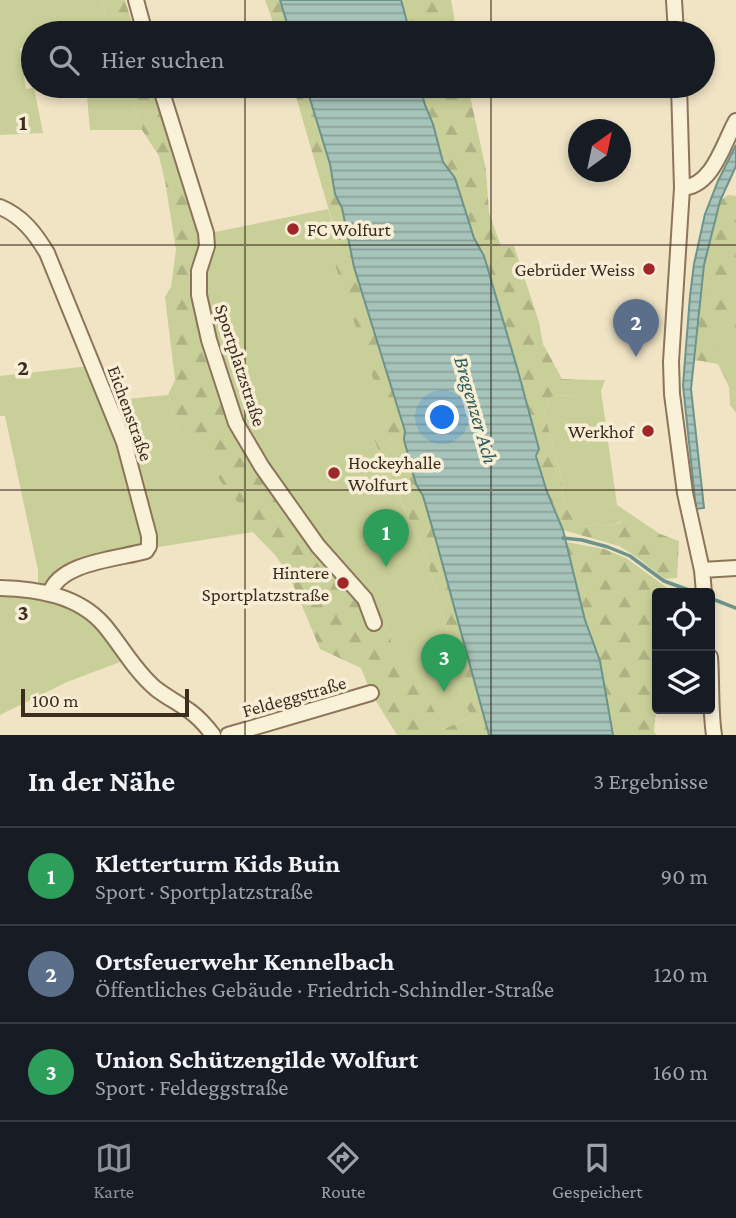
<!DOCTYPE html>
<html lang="de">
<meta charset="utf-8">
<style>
:root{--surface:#171b24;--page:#20242c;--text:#f1f3f6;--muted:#9ea1a6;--line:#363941;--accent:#8c9099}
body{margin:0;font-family:"Crimson Pro",serif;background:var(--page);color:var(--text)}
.controls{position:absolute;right:21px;bottom:21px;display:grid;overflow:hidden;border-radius:7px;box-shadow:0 4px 10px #0003}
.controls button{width:63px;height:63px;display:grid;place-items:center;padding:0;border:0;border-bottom:2px solid var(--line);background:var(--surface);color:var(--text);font:35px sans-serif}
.compass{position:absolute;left:568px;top:119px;width:63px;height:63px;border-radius:50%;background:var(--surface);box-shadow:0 4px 10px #0003;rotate:33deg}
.scale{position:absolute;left:21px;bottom:18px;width:168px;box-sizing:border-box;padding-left:7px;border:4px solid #3c2d1f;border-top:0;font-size:19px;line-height:24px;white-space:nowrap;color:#3c2d1f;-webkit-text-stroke:5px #f7eed5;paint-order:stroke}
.you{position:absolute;left:443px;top:418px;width:24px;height:24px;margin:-18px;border:5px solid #fff;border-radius:50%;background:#1a73e8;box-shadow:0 0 0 10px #1a73e833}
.badge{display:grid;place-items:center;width:46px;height:46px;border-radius:50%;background:var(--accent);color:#fff;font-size:23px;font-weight:700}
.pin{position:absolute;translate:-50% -58px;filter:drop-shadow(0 2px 4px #0008)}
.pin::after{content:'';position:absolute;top:37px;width:24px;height:21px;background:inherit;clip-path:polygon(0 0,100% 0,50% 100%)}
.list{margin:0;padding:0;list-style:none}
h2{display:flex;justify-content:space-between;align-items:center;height:91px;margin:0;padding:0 28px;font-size:30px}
h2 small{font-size:23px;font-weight:400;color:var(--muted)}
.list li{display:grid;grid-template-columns:46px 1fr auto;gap:21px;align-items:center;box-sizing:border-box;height:98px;padding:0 28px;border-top:2px solid var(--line)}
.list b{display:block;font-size:26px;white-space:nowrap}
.list p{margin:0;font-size:23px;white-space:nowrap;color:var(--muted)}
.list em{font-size:23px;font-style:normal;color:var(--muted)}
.icon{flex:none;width:38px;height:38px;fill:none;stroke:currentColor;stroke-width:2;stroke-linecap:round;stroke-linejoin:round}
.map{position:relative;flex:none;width:736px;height:735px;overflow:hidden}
.search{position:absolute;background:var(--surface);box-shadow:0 4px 10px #0003;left:21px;right:21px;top:21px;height:77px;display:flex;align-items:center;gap:18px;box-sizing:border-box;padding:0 24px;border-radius:38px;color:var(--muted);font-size:26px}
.sheet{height:385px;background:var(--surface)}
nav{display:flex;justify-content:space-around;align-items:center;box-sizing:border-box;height:98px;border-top:2px solid var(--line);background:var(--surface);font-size:19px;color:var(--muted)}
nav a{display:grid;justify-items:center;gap:4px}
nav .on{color:var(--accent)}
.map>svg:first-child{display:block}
.green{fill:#c9cf98}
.forest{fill:url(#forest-firs)}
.water{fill:url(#water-rules);stroke:#6d938a;stroke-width:2}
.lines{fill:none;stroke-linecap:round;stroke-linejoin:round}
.stream{stroke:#6d938a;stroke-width:3.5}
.minor-casing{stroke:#8d755a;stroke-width:18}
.minor{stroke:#faf1d9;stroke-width:14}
.grid{fill:none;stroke:#3c2d1f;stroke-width:2;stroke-opacity:0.55}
.poi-dot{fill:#9f2727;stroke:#f7eed5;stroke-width:2.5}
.labels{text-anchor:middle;stroke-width:7;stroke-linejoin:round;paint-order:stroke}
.poi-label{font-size:19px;fill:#3c2d1f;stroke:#f7eed5;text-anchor:end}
.street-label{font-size:19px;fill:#3c2d1f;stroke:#f7eed5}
.water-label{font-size:21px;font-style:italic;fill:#2d5c5a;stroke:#f7eed5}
.grid-label{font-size:23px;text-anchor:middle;font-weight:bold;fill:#3c2d1f;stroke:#f7eed5;stroke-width:7;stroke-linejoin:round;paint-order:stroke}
</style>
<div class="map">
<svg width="736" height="735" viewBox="0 0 736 735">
<defs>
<pattern id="forest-firs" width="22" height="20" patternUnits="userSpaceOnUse" patternTransform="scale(1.75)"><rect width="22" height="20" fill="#c9cf98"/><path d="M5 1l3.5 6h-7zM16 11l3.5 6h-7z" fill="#aeb283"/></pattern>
<pattern id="water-rules" width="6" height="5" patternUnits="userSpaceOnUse" patternTransform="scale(1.75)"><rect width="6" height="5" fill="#a7c4bb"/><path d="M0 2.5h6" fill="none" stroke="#89a097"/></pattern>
</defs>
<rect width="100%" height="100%" fill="#f0e4c5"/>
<!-- green -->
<path class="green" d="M 0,0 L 101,0 L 111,33 L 33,33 L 33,47 L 20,48 L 26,89 L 34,88 L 43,133 L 0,135 Z
M 86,86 L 128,86 L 142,130 L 90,130 Z
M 728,195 L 736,196 L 736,413 L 730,405 L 729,387 L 718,364 L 695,360 L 704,265 L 720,201 Z
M 328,209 L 340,249 L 336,264 L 388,424 L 373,439 L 425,554 L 448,631 L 448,655 L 452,671 L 471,717 L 442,729 L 416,674 L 398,661 L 385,625 L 361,599 L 259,466 L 208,341 L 201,256 L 205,234 Z
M 90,366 L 105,401 L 168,395 L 179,430 L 202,454 L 223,485 L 241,506 L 248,527 L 253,532 L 146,549 L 93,562 L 49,594 L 75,605 L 128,659 L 67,682 L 0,715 L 0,590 L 38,591 L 38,570 L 5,416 L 0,416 L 0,376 Z
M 594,380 L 605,380 L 601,391 L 617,505 L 608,506 L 621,521 L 612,526 L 597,524 L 585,527 L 575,521 L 563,498 L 562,481 L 544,411 L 552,396 L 578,395 Z"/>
<!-- forest -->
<path class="forest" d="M 101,0 L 125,0 L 135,33 L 111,33 Z
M 265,0 L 280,0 L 290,33 L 277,33 Z
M 401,0 L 451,0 L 457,33 L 410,33 Z
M 128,86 L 150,86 L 158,107 L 164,104 L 205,234 L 196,273 L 235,423 L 361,599 L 385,625 L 398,660 L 416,674 L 443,729 L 471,717 L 452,671 L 448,655 L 448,631 L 425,554 L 373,438 L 388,424 L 335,264 L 340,249 L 293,86 L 306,86 L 330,164 L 335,194 L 342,208 L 354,267 L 405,431 L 404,440 L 416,484 L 423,495 L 437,544 L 489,735 L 397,735 L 371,693 L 361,668 L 320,649 L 290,577 L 276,556 L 248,527 L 241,506 L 223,485 L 202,454 L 179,430 L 168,395 L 175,380 L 165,297 L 171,287 L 176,250 L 165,181 L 159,156 L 142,130 Z
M 420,86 L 468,86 L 486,170 L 489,213 L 501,246 L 514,246 L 539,322 L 543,344 L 562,379 L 594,380 L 578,395 L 552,396 L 544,411 L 562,481 L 563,498 L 575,521 L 585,527 L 597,524 L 612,526 L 621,522 L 607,506 L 617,505 L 660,534 L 679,541 L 677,578 L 665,579 L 638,558 L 619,546 L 563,530 C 555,512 533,467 539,448 L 518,371 L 484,256 L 474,238 L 455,178 L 443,162 L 433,124 L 425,105 Z
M 728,195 L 736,197 L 736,283 L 726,302 L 736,308 L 736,337 L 722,334 L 711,328 L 714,342 L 732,376 L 732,382 L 726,379 L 718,363 L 695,360 L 701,305 L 706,292 L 717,287 L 705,283 L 706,265 L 720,201 Z
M 566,542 L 604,549 L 626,558 L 673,592 L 673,593 L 657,593 L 657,702 L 654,731 L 656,735 L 613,735 L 600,661 L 585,620 Z"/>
<!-- water -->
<path class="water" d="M 280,0 L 401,0 L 410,33 L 290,33 Z
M 306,86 L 420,86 L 425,105 L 433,124 L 443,162 L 455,178 L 474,238 L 484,256 L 518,371 L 539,449 L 536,456 L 547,492 L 563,530 L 585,620 L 600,661 L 613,735 L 489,735 L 437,544 L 423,496 L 416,484 L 404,440 L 405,431 L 354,267 L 342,208 L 335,194 L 330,164 Z
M 736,145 L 736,166 L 720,201 L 704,265 L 691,389 L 704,508 L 696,509 L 683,385 L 690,296 L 694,264 L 705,214 L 718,181 Z"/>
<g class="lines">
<!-- stream -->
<path class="stream" d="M 563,538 L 582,540 L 608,547 L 630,556 L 664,581 L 697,593
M 710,598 L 736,608"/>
<defs>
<path id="minor" d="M 136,0 L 145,33
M 674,0 L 676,33
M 160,86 L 206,233 L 207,246 L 199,271 L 199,295 L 209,340 L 236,423 L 262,467 L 318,546 L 365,599 L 374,623
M 679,86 L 682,188 L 671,362 L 672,394 L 685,493 L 702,570 L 704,593
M 682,188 C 713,186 723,144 736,121
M 0,207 C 22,216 35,233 47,253 L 124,442 L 149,536 L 149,546 L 146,551 C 118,559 60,562 50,593
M 702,570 L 736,568
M 0,588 C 37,589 78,595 104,625 C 121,645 134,670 155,688 C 166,697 179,703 191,712 C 199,718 207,727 213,735
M 710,657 C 712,683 710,709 714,735
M 228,735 L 371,693"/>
</defs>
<!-- minor casing -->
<use href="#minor" class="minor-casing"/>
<!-- minor -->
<use href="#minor" class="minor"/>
</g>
<!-- grid -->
<path class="grid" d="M 245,0 L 245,33M 491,0 L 491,33M 245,86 L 245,735M 491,86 L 491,735M 0,245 L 736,245M 0,490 L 736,490"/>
<!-- markers -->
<g class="poi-dot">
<circle cx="293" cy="229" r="7"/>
<circle cx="649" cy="269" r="7"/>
<circle cx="648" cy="431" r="7"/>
<circle cx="334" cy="473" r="7"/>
<circle cx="343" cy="583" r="7"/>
</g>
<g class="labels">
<!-- poi labels -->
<g class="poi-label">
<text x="307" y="236" text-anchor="start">FC Wolfurt</text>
<text x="635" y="276">Gebrüder Weiss</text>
<text x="634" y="438">Werkhof</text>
<text x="348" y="469" text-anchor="start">Hockeyhalle<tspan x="348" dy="22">Wolfurt</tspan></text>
<text x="329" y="579">Hintere<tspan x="329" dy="22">Sportplatzstraße</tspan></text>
</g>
<!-- street labels -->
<g class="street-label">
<text transform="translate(241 365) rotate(72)" y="7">Sportplatzstraße</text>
<text transform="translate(131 413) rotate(70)" y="7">Eichenstraße</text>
<text transform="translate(294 696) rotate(-16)" y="7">Feldeggstraße</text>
</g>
<!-- water labels -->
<g class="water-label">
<text transform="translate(476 410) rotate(74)" y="7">Bregenzer Ach</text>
</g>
</g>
<g class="grid-label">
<text x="23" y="130">1</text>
<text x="23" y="375">2</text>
<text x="23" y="620">3</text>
</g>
</svg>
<div class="controls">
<button><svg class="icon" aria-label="locate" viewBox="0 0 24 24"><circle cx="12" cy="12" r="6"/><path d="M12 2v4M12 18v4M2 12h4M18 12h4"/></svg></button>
<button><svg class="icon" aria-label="layers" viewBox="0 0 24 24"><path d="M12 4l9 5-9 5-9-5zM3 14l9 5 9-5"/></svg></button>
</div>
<svg class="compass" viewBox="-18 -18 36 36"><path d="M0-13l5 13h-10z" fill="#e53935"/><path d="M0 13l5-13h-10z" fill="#9ea1a6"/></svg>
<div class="scale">100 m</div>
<div class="you"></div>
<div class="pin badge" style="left:386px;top:567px;background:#2e9e5b">1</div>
<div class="pin badge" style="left:636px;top:357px;background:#5c6f8a">2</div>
<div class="pin badge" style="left:444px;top:692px;background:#2e9e5b">3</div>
<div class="search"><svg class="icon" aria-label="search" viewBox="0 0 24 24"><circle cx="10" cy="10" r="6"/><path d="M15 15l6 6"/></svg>Hier suchen</div>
</div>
<section class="sheet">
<h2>In der Nähe<small>3 Ergebnisse</small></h2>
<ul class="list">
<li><span class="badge" style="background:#2e9e5b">1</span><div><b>Kletterturm Kids Buin</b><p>Sport · Sportplatzstraße</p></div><em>90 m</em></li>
<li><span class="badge" style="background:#5c6f8a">2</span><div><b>Ortsfeuerwehr Kennelbach</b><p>Öffentliches Gebäude · Friedrich-Schindler-Straße</p></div><em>120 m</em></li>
<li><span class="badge" style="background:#2e9e5b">3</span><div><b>Union Schützengilde Wolfurt</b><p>Sport · Feldeggstraße</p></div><em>160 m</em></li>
</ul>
</section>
<nav>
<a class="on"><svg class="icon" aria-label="map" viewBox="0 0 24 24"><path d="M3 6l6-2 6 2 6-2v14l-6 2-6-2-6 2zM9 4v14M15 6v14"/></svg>Karte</a>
<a><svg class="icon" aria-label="directions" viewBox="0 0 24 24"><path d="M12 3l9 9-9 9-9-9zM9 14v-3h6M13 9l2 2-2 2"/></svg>Route</a>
<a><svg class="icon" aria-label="saved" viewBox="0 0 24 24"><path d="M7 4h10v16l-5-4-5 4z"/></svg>Gespeichert</a>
</nav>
